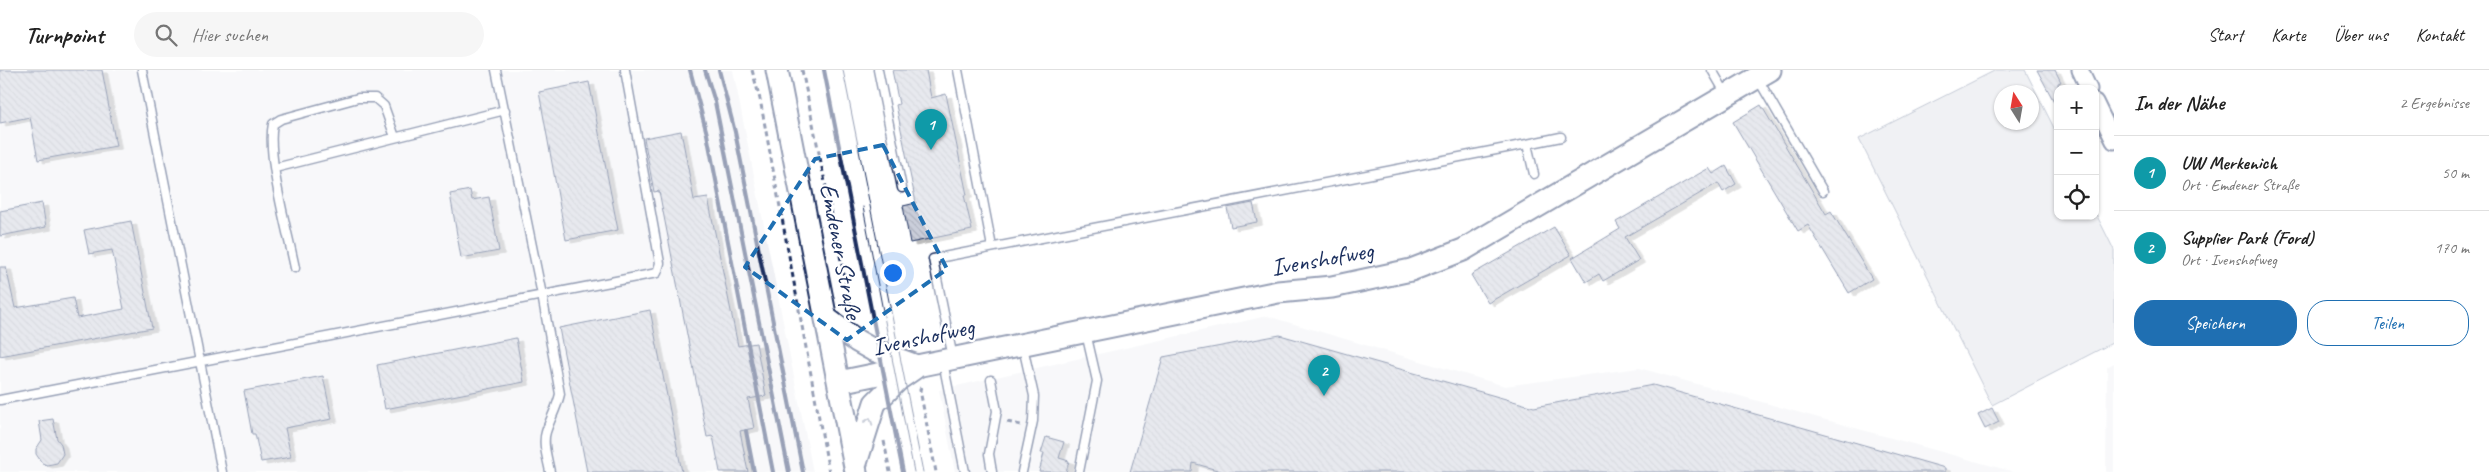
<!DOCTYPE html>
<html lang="de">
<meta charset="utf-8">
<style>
:root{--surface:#fff;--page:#f6f6f6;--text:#222;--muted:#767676;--line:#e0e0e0;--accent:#1f6fb2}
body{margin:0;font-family:Caveat,sans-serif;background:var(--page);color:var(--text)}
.controls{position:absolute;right:15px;top:15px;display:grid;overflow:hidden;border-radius:10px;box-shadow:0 1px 4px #0004}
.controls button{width:45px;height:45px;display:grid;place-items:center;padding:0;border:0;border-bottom:1px solid var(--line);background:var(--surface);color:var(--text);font:25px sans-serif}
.compass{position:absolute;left:1994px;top:15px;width:45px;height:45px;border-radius:50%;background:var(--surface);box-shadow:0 1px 4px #0004;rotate:349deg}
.you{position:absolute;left:892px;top:202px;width:18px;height:18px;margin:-12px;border:4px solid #fff;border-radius:50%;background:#1a73e8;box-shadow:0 0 0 8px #1a73e833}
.badge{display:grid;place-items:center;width:32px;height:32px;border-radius:50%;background:var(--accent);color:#fff;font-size:16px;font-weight:700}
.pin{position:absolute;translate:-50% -41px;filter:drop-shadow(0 1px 2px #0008)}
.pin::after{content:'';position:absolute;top:26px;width:18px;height:15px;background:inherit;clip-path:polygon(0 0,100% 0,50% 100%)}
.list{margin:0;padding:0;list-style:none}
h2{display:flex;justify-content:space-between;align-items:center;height:65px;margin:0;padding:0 20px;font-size:21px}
h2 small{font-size:16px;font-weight:400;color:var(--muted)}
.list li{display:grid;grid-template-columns:32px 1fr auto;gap:15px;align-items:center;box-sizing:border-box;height:75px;padding:0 20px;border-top:1px solid var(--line)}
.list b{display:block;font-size:19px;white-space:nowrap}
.list p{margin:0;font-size:16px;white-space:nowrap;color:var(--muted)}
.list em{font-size:16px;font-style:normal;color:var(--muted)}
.actions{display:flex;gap:10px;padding:15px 20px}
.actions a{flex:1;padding:11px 0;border:1px solid var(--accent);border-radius:20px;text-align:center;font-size:18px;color:var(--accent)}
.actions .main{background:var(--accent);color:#fff}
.icon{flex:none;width:28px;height:28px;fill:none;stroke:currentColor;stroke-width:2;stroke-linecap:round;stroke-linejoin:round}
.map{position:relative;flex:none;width:2114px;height:402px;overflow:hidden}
header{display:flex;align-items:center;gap:30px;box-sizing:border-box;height:70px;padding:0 25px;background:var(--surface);border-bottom:1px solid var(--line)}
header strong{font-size:24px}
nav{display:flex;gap:28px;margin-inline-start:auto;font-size:18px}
.search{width:350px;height:45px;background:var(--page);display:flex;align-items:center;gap:12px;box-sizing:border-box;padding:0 18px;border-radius:28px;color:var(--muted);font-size:19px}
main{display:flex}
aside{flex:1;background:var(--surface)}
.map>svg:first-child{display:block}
.built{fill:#eff0f4}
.pitch{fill:#dee1e7;stroke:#7c88a2;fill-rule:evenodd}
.building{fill:url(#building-back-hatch);stroke:#1b2f5e;filter:url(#shadow)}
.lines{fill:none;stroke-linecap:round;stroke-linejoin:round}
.lane-casing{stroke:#1b2f5e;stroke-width:11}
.street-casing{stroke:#1b2f5e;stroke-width:19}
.secondary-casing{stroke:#1b2f5e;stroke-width:25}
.path{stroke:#1b2f5e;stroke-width:3;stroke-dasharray:5 4;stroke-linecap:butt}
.lane{stroke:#fff;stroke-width:8}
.street{stroke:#fff;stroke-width:15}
.secondary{stroke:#fff;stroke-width:21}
.tram{stroke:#1b2f5e;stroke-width:1}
.rail{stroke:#1b2f5e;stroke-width:4}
.oneway{stroke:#8d97ae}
.marked{fill:none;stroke:#1f6fb2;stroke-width:4;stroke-dasharray:10 6;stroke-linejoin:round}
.labels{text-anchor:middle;stroke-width:4.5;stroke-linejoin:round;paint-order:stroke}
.street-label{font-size:25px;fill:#1b2f5e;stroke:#fff}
</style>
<header>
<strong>Turnpoint</strong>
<div class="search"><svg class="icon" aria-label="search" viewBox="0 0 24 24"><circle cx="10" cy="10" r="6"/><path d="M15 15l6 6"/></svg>Hier suchen</div>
<nav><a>Start</a><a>Karte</a><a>Über uns</a><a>Kontakt</a></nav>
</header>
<main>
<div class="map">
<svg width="2114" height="402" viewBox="0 0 2114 402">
<defs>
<pattern id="building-back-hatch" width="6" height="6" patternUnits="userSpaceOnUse" patternTransform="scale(1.25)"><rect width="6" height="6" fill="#caceda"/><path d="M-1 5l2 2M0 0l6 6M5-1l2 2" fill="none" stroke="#adb1be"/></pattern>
<filter id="shadow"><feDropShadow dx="5.5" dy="3" stdDeviation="0" flood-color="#0004"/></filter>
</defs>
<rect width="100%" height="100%" fill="#fff"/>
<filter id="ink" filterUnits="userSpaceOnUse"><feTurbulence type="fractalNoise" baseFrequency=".02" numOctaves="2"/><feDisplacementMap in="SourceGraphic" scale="10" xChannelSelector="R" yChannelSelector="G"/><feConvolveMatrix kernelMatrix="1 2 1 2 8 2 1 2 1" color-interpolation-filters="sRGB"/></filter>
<g filter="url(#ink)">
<!-- built -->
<path class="built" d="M 0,0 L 733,0 L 813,402 L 0,402 Z
M 1267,246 L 1505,316 L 1639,298 L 2014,402 L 955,402 L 939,320 Z
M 2114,293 L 2114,402 L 2106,402 L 2107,297 Z"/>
<!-- pitch -->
<path class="pitch" d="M 1996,0 L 2025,0 L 2058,66 L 2058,146 L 2095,146 L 2095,142 L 2114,180 L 2114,272 L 1992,335 L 1859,69 ZM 2002,22 L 2032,22 L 2032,52 L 2002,52 Z"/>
<!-- building -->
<path class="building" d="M 0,0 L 102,0 L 116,76 L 38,90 L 30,47 L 0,53 Z
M 892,0 L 926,0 L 931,28 L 946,24 L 967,125 L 964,125 L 972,160 L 910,173 L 903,136 L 916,133 L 896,35 L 899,34 Z
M 2037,0 L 2055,0 L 2061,12 L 2058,13 L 2058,39 Z
M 589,12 L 618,160 L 566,170 L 539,22 Z
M 1761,35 L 1826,144 L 1831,141 L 1872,209 L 1849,223 L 1808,155 L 1798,161 L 1733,52 Z
M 681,61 L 694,130 L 708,128 L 738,276 L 756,273 L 766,326 L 748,329 L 754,358 L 740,361 L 748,402 L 720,402 L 713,366 L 707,367 L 659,121 L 654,122 L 644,68 Z
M 1726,96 L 1736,114 L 1723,122 L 1718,113 L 1625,167 L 1639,190 L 1603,211 L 1599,204 L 1586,212 L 1572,188 L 1620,159 L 1616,152 L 1709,98 L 1713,104 Z
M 470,120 L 472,130 L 489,127 L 499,181 L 461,188 L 450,124 Z
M 42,133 L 46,157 L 0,166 L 0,141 Z
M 1253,133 L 1257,152 L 1231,157 L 1227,138 Z
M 131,151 L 152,258 L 0,286 L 0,197 L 6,197 L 15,238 L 73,228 L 77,248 L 124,239 L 112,180 L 89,184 L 84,160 Z
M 1554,157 L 1571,185 L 1488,233 L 1471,205 Z
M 650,240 L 682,402 L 587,402 L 559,258 Z
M 1280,265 L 1534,337 L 1653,315 L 1945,398 L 1945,402 L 1224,402 L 1193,393 L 1192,402 L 1130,402 L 1163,287 Z
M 516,268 L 524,312 L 385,339 L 377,295 Z
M 323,306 L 332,349 L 285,358 L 291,387 L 261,392 L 255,364 L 252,364 L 244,321 Z
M 1992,338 L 1999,352 L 1985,359 L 1978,345 Z
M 53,349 L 57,369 L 61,374 L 63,384 L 57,393 L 47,395 L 42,393 L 36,384 L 36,379 L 42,370 L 39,351 Z
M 1046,367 L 1064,372 L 1059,388 L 1069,391 L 1066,402 L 1039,402 L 1044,383 L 1041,383 Z"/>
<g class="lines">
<defs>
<path id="lane" d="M 142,0 L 222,402
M 496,0 L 542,225 L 560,324 C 557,338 550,349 546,362 C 542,374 548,390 550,402
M 878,0 L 902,118
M 958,0 L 992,177
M 1712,0 L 1726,24
M 1758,9 L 1823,121
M 275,98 L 505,40
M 1534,104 L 1527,74 L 1561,67
M 295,198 C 288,163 266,85 273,54 L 281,49 L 358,28 L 375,28 L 384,36 L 395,67
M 953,288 L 933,189 L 1527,74
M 943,292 L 965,402
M 991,310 L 997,341 L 989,384 L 992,402
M 0,330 L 657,203 L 660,193 L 625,0
M 1022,402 L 1033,351 L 1034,326 L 1023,277
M 1079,402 L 1097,311 L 1086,263"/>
<path id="street" d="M 2080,0 L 2089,19
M 2095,32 L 2114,71"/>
<path id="secondary" d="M 777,0 L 856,402
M 826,248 L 857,271 L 873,280 L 917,296
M 839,312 L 1278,222 L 1332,217 L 1411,200 L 1463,180 L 1770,0
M 856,393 L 875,333 L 899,309 L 915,298"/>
</defs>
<!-- lane casing -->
<use href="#lane" class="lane-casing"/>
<!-- street casing -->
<use href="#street" class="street-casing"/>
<!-- secondary casing -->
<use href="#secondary" class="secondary-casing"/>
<!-- path -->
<path class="path" d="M 752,0 L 760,29 L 829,402
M 802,0 L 852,244
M 921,317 L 920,320 L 936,402
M 1007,352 L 1021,355
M 884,371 L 890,402"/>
<!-- lane -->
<use href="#lane" class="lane"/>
<!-- street -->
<use href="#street" class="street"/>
<!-- secondary -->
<use href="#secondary" class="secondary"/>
<!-- tram -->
<path class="tram" d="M 843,0 L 923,402
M 863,137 L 914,402"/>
<!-- rail -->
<path class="rail" d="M 690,0 L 707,64 L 773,402
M 705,0 L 715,32 L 789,402
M 719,0 L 735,62 L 803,402
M 824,0 L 903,402
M 746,361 L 754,402"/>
</g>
<!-- one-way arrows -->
<defs><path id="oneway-chevron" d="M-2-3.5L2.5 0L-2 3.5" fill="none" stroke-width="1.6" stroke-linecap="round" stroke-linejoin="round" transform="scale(1.25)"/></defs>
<use class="oneway" href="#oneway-chevron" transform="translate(869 351) rotate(-71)"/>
</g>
<!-- marked area -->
<path d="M0 0H2114V402H0ZM 883,75 L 947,199 L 847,270 L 745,197 L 815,89 Z" fill="#fff" fill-opacity=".55" fill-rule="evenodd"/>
<path class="marked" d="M 883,75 L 947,199 L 847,270 L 745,197 L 815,89 Z"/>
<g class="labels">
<!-- street labels -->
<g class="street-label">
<text transform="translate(842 181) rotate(79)" y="9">Emdener Straße</text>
<text transform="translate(1322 188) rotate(-10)" y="9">Ivenshofweg</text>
<text transform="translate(923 266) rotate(-12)" y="9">Ivenshofweg</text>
</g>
</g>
</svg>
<div class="controls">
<button>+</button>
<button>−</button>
<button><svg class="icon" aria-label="locate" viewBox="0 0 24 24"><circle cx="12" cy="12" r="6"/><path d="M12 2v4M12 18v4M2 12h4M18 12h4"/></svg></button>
</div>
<svg class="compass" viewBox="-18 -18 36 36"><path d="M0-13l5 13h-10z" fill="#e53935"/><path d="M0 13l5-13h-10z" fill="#767676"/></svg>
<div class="you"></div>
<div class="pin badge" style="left:931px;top:80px;background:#0f9aa8">1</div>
<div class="pin badge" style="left:1324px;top:326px;background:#0f9aa8">2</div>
</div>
<aside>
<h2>In der Nähe<small>2 Ergebnisse</small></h2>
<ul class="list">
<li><span class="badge" style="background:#0f9aa8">1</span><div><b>UW Merkenich</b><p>Ort · Emdener Straße</p></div><em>50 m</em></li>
<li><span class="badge" style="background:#0f9aa8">2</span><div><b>Supplier Park (Ford)</b><p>Ort · Ivenshofweg</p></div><em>170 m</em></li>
</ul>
<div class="actions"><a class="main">Speichern</a><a>Teilen</a></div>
</aside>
</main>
